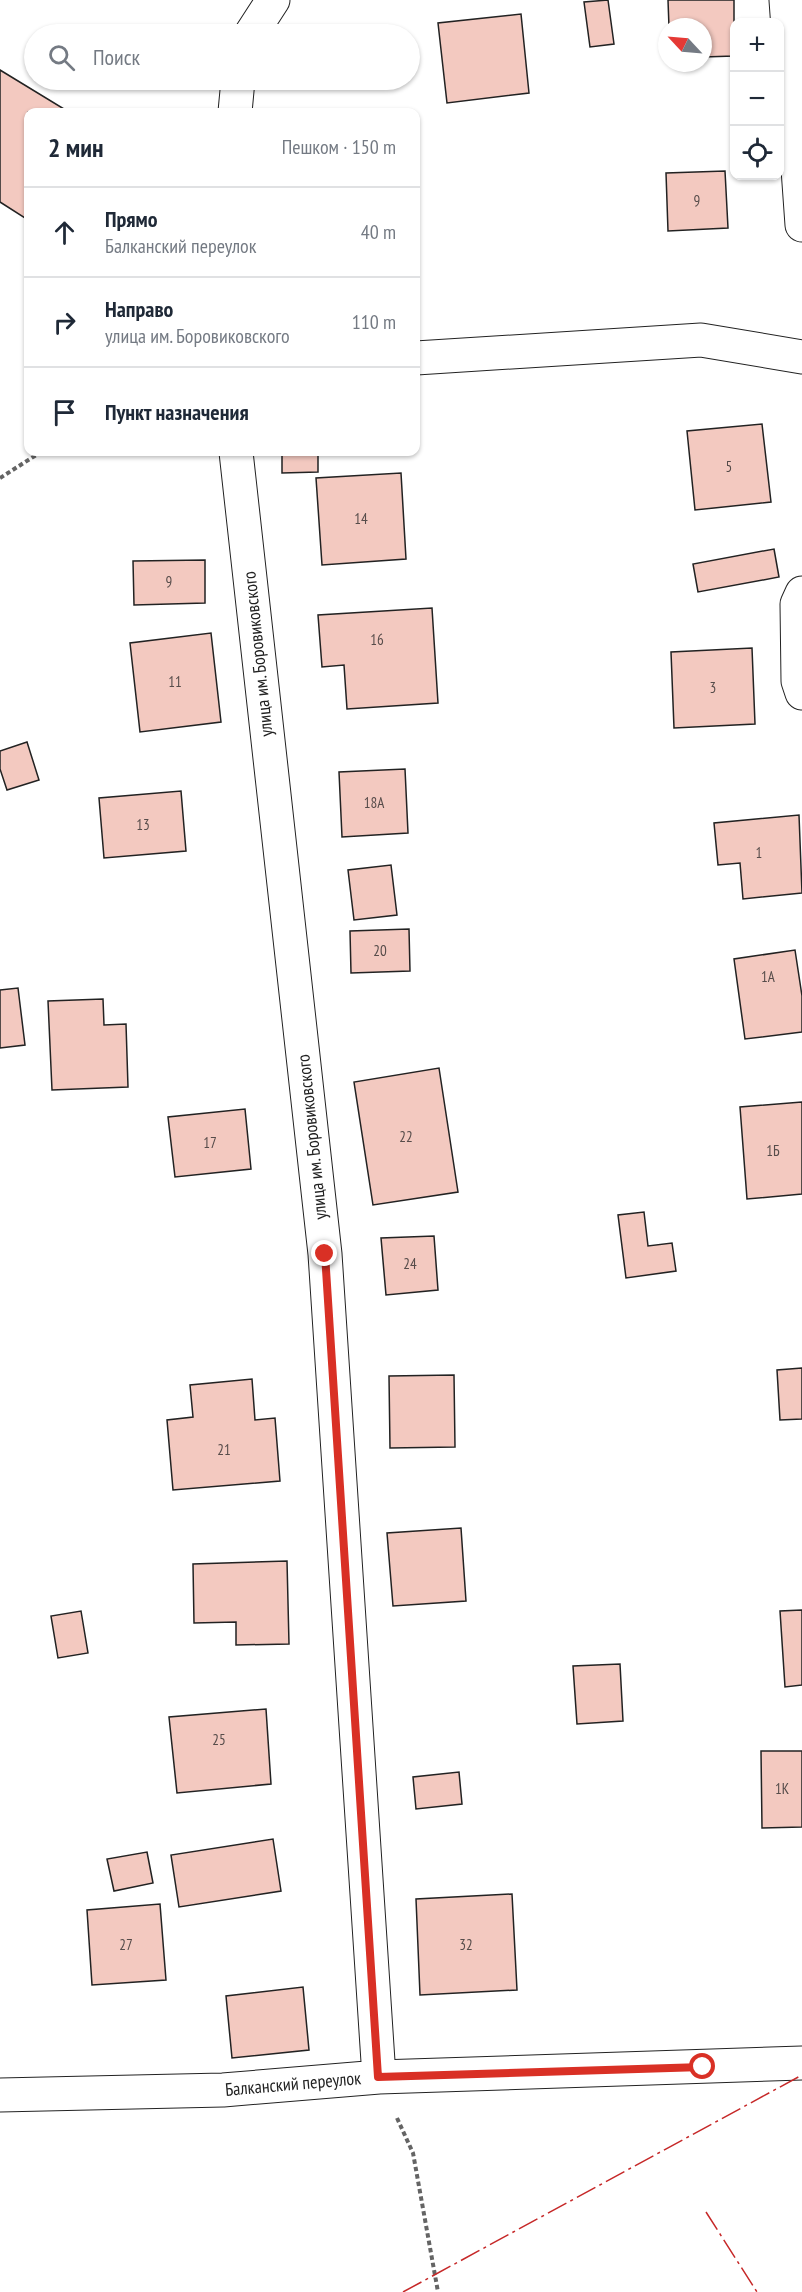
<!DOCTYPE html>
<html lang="ru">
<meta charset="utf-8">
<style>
:root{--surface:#fff;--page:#f2f2f3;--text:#1f2937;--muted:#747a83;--line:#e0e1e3}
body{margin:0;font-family:"PT Sans Narrow",sans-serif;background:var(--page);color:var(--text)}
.controls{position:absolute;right:18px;top:18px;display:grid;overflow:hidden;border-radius:12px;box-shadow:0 2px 4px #0004}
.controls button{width:54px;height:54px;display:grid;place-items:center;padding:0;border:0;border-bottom:2px solid var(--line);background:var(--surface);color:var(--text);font:30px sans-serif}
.compass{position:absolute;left:658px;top:18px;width:54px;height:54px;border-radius:50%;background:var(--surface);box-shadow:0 2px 4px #0004;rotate:296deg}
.stop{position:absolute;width:18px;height:18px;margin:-14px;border:4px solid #d93025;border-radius:50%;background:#fff}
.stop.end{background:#d93025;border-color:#fff;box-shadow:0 2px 6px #0008}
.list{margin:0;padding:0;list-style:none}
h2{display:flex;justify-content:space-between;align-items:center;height:78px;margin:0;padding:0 24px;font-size:26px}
h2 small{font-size:20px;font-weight:400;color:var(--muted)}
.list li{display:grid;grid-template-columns:39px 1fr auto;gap:18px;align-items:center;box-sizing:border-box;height:90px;padding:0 24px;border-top:2px solid var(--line)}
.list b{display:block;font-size:22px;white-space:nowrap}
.list p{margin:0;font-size:20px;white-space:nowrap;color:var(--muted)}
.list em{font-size:20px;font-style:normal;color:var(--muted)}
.icon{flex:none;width:33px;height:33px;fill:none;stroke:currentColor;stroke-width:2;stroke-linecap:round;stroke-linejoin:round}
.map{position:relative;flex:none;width:802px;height:2292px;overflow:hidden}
.search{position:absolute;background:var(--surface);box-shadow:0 2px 4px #0004;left:24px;top:24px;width:396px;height:66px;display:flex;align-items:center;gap:15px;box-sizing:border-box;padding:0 21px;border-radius:33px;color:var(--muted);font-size:22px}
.panel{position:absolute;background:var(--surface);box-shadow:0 2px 4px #0004;left:24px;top:108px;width:396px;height:348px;border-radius:12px}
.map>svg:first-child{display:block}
.building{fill:#f3c9c0;stroke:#222;stroke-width:1.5}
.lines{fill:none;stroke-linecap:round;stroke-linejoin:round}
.minor-casing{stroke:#222;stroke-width:35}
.path{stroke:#646464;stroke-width:4;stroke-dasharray:4.5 3;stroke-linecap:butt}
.minor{stroke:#fff;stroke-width:33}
.power{stroke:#c62828;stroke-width:1.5;stroke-dasharray:21 4.5 3 4.5;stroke-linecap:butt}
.route{stroke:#d93025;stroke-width:8}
.labels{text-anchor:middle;stroke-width:4.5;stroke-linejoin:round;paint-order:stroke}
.number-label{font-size:15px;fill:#564c4a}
.street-label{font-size:18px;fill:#222;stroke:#fff}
</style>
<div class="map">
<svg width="802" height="2292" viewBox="0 0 802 2292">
<rect width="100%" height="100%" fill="#fff"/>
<!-- building -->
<path class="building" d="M 608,0 L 614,44 L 590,47 L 584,2 Z
M 668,0 L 734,0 L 734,56 L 703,57 L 703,27 L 669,27 Z
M 521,14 L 529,93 L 447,103 L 438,23 Z
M 0,70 L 69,112 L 28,112 L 28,220 L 0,202 Z
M 725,171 L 728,228 L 668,231 L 666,173 Z
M 762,424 L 771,502 L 695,510 L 687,431 Z
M 282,452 L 318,452 L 318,472 L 282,473 Z
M 401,473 L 406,559 L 322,565 L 316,478 Z
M 774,549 L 779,577 L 698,592 L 693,564 Z
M 205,560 L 205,603 L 134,605 L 133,561 Z
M 432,608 L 438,703 L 347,709 L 344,665 L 322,667 L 318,615 Z
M 211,633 L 221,722 L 140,732 L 130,643 Z
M 752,648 L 755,724 L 674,728 L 671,652 Z
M 27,742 L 39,780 L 7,790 L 0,769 L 0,751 Z
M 405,769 L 408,833 L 342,837 L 339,772 Z
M 181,791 L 186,851 L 104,858 L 99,798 Z
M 799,815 L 802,893 L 743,899 L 740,863 L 718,865 L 714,823 Z
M 391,865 L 397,915 L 354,920 L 348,870 Z
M 409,929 L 410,971 L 351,973 L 350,931 Z
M 795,950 L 802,996 L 802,1032 L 745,1039 L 734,959 Z
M 18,988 L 25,1045 L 0,1048 L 0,990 Z
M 103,999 L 104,1025 L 126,1024 L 128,1087 L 52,1090 L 48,1001 Z
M 439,1068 L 458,1192 L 373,1205 L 354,1082 Z
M 802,1102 L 802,1194 L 747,1199 L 740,1107 Z
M 245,1109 L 251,1169 L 175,1177 L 168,1117 Z
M 644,1212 L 648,1246 L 672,1243 L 676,1271 L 626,1278 L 618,1215 Z
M 434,1236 L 438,1290 L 386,1295 L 381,1238 Z
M 802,1368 L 802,1419 L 780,1420 L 777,1370 Z
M 454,1375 L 455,1447 L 390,1448 L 389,1376 Z
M 252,1379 L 255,1420 L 275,1418 L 280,1481 L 173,1490 L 167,1420 L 193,1417 L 190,1385 Z
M 461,1528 L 466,1601 L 393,1606 L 387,1533 Z
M 287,1561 L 289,1644 L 236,1645 L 236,1622 L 194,1623 L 193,1564 Z
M 802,1610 L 802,1685 L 785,1687 L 780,1611 Z
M 81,1611 L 88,1653 L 58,1658 L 51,1616 Z
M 620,1664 L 623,1721 L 577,1724 L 573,1666 Z
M 266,1709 L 271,1784 L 177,1793 L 169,1717 Z
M 761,1751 L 802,1751 L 802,1827 L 762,1828 Z
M 459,1772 L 462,1804 L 416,1809 L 413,1777 Z
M 273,1839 L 281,1891 L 179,1907 L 171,1855 Z
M 147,1852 L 153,1883 L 114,1891 L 107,1859 Z
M 512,1894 L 517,1990 L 420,1995 L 416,1899 Z
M 160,1904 L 166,1980 L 92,1985 L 87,1910 Z
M 303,1987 L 309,2050 L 232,2058 L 226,1996 Z"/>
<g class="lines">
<defs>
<path id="minor" d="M 786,0 L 802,225
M 251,34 L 273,0
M 235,112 L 238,80
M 416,358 L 701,340 L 802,357
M 236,452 L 325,1254 L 379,2077
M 802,593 L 797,604 L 798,681 L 802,693
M 0,2095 L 223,2090 L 379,2077 L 802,2063"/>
</defs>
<!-- minor casing -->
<use href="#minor" class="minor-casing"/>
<!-- path -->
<path class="path" d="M 0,478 L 41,452
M 397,2118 L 413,2153 L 438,2292"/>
<!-- minor -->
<use href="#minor" class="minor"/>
<!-- power -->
<path class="power" d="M 706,2212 L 757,2292
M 403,2292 L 802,2075"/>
</g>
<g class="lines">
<!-- route -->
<path class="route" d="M 325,1254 L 378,2077 L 703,2067"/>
</g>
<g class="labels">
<!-- number labels -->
<g class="number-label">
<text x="697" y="206">9</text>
<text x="729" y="472">5</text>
<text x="361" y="524">14</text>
<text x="169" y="587">9</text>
<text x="377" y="645">16</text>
<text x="175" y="687">11</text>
<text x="713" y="693">3</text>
<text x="374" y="808">18А</text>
<text x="143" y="830">13</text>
<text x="759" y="858">1</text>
<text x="380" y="956">20</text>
<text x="768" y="982">1А</text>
<text x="406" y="1142">22</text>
<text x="210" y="1148">17</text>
<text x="773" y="1156">1Б</text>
<text x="410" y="1269">24</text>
<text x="224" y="1455">21</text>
<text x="219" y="1745">25</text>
<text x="782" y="1794">1К</text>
<text x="126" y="1950">27</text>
<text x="466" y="1950">32</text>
</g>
<!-- street labels -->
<g class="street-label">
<text transform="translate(258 654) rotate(-96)" y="6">улица им. Боровиковского</text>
<text transform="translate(312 1137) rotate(-96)" y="6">улица им. Боровиковского</text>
<text transform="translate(293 2084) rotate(-5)" y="6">Балканский переулок</text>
</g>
</g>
</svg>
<div class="controls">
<button>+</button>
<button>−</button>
<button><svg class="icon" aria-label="locate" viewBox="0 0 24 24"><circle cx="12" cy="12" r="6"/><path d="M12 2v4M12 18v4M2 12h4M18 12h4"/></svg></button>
</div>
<svg class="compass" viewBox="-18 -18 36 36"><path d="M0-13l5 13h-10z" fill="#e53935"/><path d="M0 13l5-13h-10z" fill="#747a83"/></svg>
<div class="stop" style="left:703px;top:2067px"></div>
<div class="stop end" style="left:325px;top:1254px"></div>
<div class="search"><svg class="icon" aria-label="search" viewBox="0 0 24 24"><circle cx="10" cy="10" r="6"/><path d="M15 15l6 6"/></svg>Поиск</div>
<section class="panel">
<h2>2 мин<small>Пешком · 150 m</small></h2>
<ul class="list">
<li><svg class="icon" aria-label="ahead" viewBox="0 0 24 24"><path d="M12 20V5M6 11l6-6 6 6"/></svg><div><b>Прямо</b><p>Балканский переулок</p></div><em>40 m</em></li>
<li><svg class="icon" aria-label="right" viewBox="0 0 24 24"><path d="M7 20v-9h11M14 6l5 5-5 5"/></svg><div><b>Направо</b><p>улица им. Боровиковского</p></div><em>110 m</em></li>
<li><svg class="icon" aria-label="arrive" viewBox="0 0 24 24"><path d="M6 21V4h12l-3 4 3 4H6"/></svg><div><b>Пункт назначения</b></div></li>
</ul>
</section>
</div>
